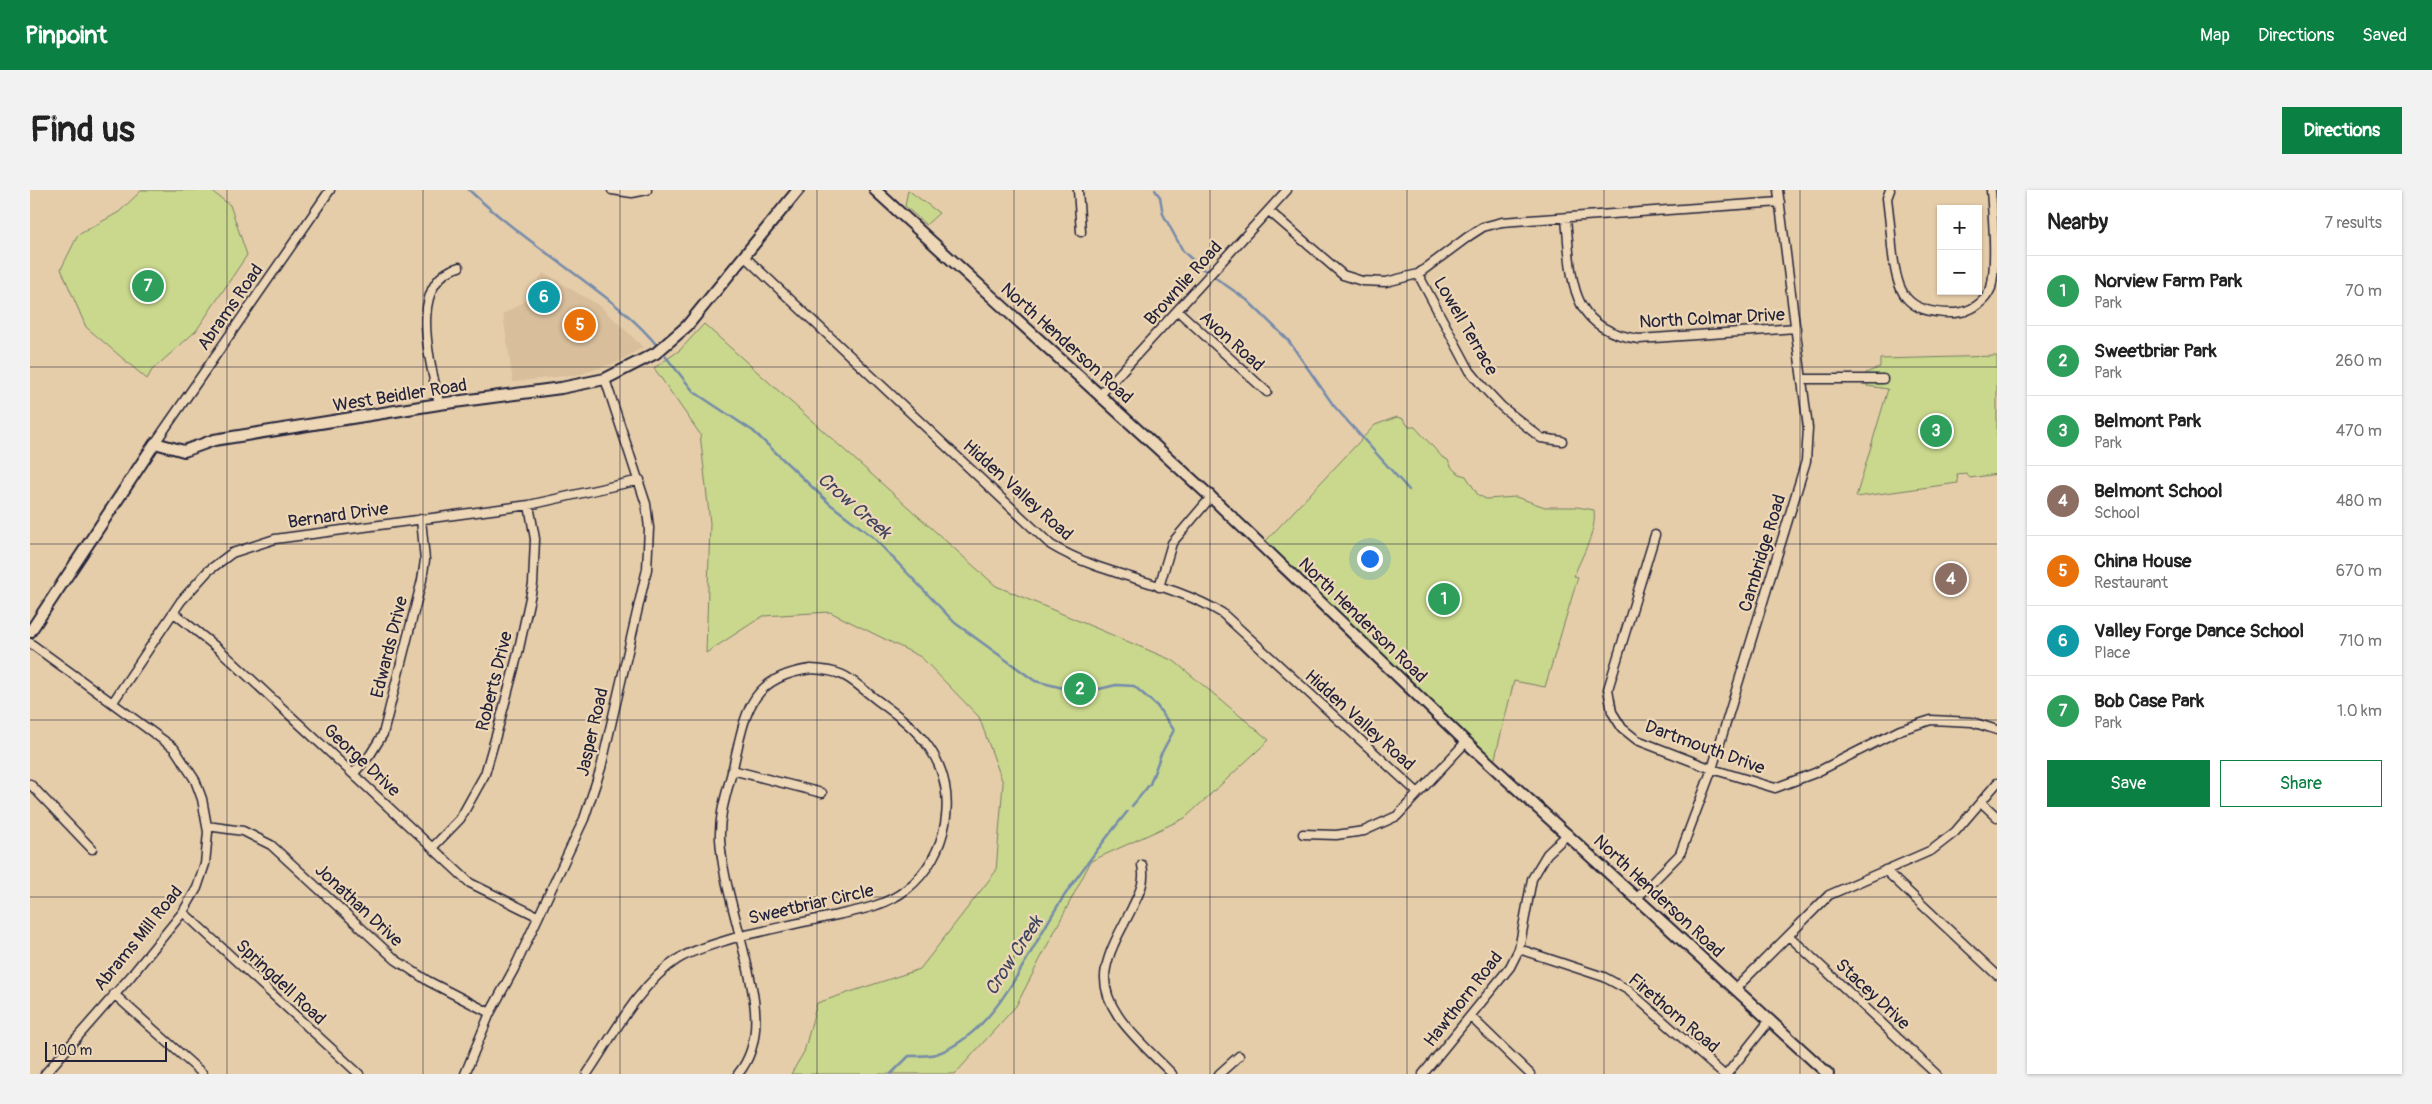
<!DOCTYPE html>
<meta charset="utf-8">
<style>
:root{--surface:#fff;--page:#f2f2f2;--text:#222;--muted:#767676;--line:#e0e0e0;--accent:#0b8043}
body{margin:0;font-family:Pangolin,sans-serif;background:var(--page);color:var(--text)}
.controls{position:absolute;right:15px;top:15px;display:grid;overflow:hidden;border-radius:0px;box-shadow:0 1px 4px #0004}
.controls button{width:45px;height:45px;display:grid;place-items:center;padding:0;border:0;border-bottom:1px solid var(--line);background:var(--surface);color:var(--text);font:25px sans-serif}
.scale{position:absolute;left:15px;bottom:12px;width:122px;box-sizing:border-box;padding-left:5px;border:2px solid #22223b;border-top:0;font-size:14px;line-height:18px;white-space:nowrap;color:#22223b;-webkit-text-stroke:4px #edd7b6;paint-order:stroke}
.you{position:absolute;left:1339px;top:368px;width:18px;height:18px;margin:-12px;border:4px solid #fff;border-radius:50%;background:#1a73e8;box-shadow:0 0 0 8px #1a73e833}
.badge{display:grid;place-items:center;width:32px;height:32px;border-radius:50%;background:var(--accent);color:#fff;font-size:16px;font-weight:700}
.pin{position:absolute;translate:-50% -50%;border:2px solid #fff;box-shadow:0 1px 5px #0006}
.list{margin:0;padding:0;list-style:none}
h2{display:flex;justify-content:space-between;align-items:center;height:65px;margin:0;padding:0 20px;font-size:21px}
h2 small{font-size:16px;font-weight:400;color:var(--muted)}
.list li{display:grid;grid-template-columns:32px 1fr auto;gap:15px;align-items:center;box-sizing:border-box;height:70px;padding:0 20px;border-top:1px solid var(--line)}
.list b{display:block;font-size:19px;white-space:nowrap}
.list p{margin:0;font-size:16px;white-space:nowrap;color:var(--muted)}
.list em{font-size:16px;font-style:normal;color:var(--muted)}
.actions{display:flex;gap:10px;padding:15px 20px}
.actions a{flex:1;padding:11px 0;border:1px solid var(--accent);border-radius:0px;text-align:center;font-size:18px;color:var(--accent)}
.actions .main{background:var(--accent);color:#fff}
.map{position:relative;flex:none;width:1967px;height:884px;overflow:hidden;border-radius:0px}
header{display:flex;align-items:center;gap:30px;box-sizing:border-box;height:70px;padding:0 25px;background:var(--accent);color:#fff}
header strong{font-size:24px}
nav{display:flex;gap:28px;margin-inline-start:auto;font-size:18px}
.intro{display:flex;align-items:center;justify-content:space-between;box-sizing:border-box;height:120px;padding:0 30px}
h1{margin:0;font-size:35px}
.button{padding:12px 22px;border-radius:0px;background:var(--accent);color:#fff;font-size:18px;font-weight:700}
main{display:flex;gap:30px;padding:0 30px}
aside{flex:1;background:var(--surface);border-radius:0px;box-shadow:0 1px 4px #0004}
.map>svg:first-child{display:block}
.built{fill:#d8be9b}
.green{fill:#c9d88c;stroke:#767d64}
.lines{fill:none;stroke-linecap:round;stroke-linejoin:round}
.stream{stroke:#758bab;stroke-width:2.5}
.minor-casing{stroke:#22223b;stroke-width:11}
.tertiary-casing{stroke:#22223b;stroke-width:14}
.minor{stroke:#edd7b6;stroke-width:8}
.tertiary{stroke:#edd7b6;stroke-width:10}
.grid{fill:none;stroke:#22223b;stroke-width:1;stroke-opacity:0.55}
.labels{text-anchor:middle;stroke-width:4.5;stroke-linejoin:round;paint-order:stroke}
.street-label{font-size:18px;fill:#22223b;stroke:#edd7b6}
.water-label{font-size:19px;font-style:italic;fill:#3e4560;stroke:#edd7b6}
</style>
<header>
<strong>Pinpoint</strong>
<nav><a>Map</a><a>Directions</a><a>Saved</a></nav>
</header>
<div class="intro"><h1>Find us</h1><a class="button">Directions</a></div>
<main>
<div class="map">
<svg width="1967" height="884" viewBox="0 0 1967 884">
<rect width="100%" height="100%" fill="#e6cda9"/>
<filter id="ink" filterUnits="userSpaceOnUse"><feTurbulence type="fractalNoise" baseFrequency=".02" numOctaves="2"/><feDisplacementMap in="SourceGraphic" scale="10" xChannelSelector="R" yChannelSelector="G"/><feConvolveMatrix kernelMatrix="1 2 1 2 8 2 1 2 1" color-interpolation-filters="sRGB"/></filter>
<g filter="url(#ink)">
<!-- built -->
<path class="built" d="M 513,83 L 570,116 L 613,157 L 588,172 L 551,184 L 483,192 L 473,124 L 494,112 Z"/>
<!-- green -->
<path class="green" d="M 112,0 L 180,0 L 200,15 L 217,65 L 166,141 L 122,180 L 117,189 L 56,137 L 31,79 L 48,45 L 89,22 Z
M 878,0 L 909,23 L 896,35 L 875,16 Z
M 674,134 L 966,396 L 1144,471 L 1239,550 L 1155,628 L 1061,671 L 986,816 L 925,884 L 761,884 L 774,862 L 787,813 L 890,779 L 966,681 L 973,593 L 949,527 L 891,467 L 800,422 L 733,426 L 676,463 L 680,333 L 670,244 L 624,178 L 650,160 Z
M 1967,166 L 1967,284 L 1940,288 L 1936,283 L 1927,284 L 1928,293 L 1826,307 L 1858,199 L 1837,196 L 1836,183 L 1850,177 L 1850,169 Z
M 1367,227 L 1373,229 L 1379,237 L 1385,237 L 1412,267 L 1418,270 C 1422,279 1426,284 1436,286 L 1448,305 L 1456,309 L 1486,307 L 1515,317 L 1547,317 L 1564,320 C 1567,342 1552,365 1544,386 L 1548,387 L 1515,497 L 1484,491 L 1463,576 L 1232,355 L 1345,235 Z"/>
<g class="lines">
<!-- stream -->
<path class="stream" d="M 439,0 C 473,32 512,59 549,87 C 577,108 607,130 629,158
M 1125,0 L 1130,7 L 1133,24 L 1153,61 L 1170,77 L 1217,110 L 1258,150 L 1304,216 L 1379,300
M 632,162 L 664,202 L 723,241 L 800,314 L 843,347 L 925,433 L 1005,491 L 1037,499 L 1065,500 L 1086,495 L 1104,496 L 1127,516 L 1144,540 L 1131,564 L 1120,594 L 1102,616
M 861,884 L 879,866 C 887,866 898,866 906,864 C 966,843 995,768 1027,717 C 1048,684 1072,653 1097,622"/>
<defs>
<path id="minor" d="M 582,0 L 602,3 L 617,0
M 1048,0 L 1051,42
M 1860,0 L 1857,8 C 1859,25 1861,41 1862,57 C 1867,103 1874,124 1925,123 C 1940,122 1955,113 1961,98 C 1967,73 1963,28 1961,0
M 1239,21 L 1313,85 L 1332,91 L 1356,92 L 1388,84 L 1439,46 L 1453,37 L 1472,32 L 1750,12
M 1536,29 C 1542,86 1537,140 1609,149 L 1766,138
M 714,66 L 1021,355 C 1074,387 1139,391 1192,423 L 1387,602
M 1388,84 L 1440,181 L 1454,198 L 1472,217 L 1511,248 L 1532,251
M 1148,121 L 1237,202
M 1773,189 L 1853,189
M 1070,205 L 1257,0
M 409,214 C 402,176 375,92 429,77
M 125,253 L 300,0
M 1625,345 L 1578,499 L 1582,522 L 1592,538 L 1607,550 L 1682,579 L 1745,598 L 1785,583 L 1870,540 L 1901,530 L 1942,532 L 1967,540
M 1129,397 L 1142,353 L 1181,307
M 144,423 L 191,461 L 440,693 L 507,726
M 0,453 L 144,558 L 165,590 L 172,609 L 178,642 L 175,674 L 167,698 L 153,722 L 101,786 L 15,884
M 781,479 C 818,481 819,489 847,510 C 866,524 887,539 900,559 C 930,603 918,666 877,699 C 852,719 818,722 788,729 C 762,734 736,741 710,746 C 702,714 692,682 690,649 C 689,625 696,605 702,582 C 715,528 716,487 781,479 Z
M 83,512 L 151,411 L 178,381 L 202,363 L 245,349 L 499,315 L 610,290
M 702,580 L 792,603
M 324,583 L 340,565 L 353,544 L 392,390 L 395,370 L 391,329
M 0,594 L 62,659
M 1951,612 L 1967,627
M 177,636 L 213,641 L 241,655 L 366,770 L 398,791 L 460,823
M 1273,644 L 1306,645 L 1334,641 L 1367,626 L 1436,552
M 403,657 L 430,629 L 455,584 L 469,535 L 488,463 L 503,394 L 505,349 L 499,315
M 1112,675 C 1116,692 1109,703 1102,718 C 1093,737 1080,757 1076,778 C 1067,820 1116,856 1142,884
M 1855,680 L 1967,785
M 1607,708 L 1650,664 L 1682,579 L 1776,271 L 1778,238 L 1748,0
M 153,722 L 329,884
M 1759,746 L 1906,884
M 1489,759 L 1574,787 L 1598,800 L 1693,884
M 1705,799 L 1799,705 L 1902,660 L 1925,642 L 1967,593
M 84,804 L 173,884
M 1441,827 L 1500,884
M 435,884 L 460,823 L 484,779 L 554,629 L 571,578 L 617,379 L 619,338 L 616,314 L 575,189
M 557,884 C 583,846 608,795 648,769 C 666,758 690,753 710,746 C 720,790 740,845 708,884
M 1189,884 L 1209,866
M 1393,884 L 1480,777 L 1489,759 L 1502,689 L 1517,664 L 1538,644
M 1697,884 L 1740,830"/>
<path id="tertiary" d="M 845,0 L 1181,307 L 1436,552 L 1798,884
M 0,442 L 125,253 L 154,261 L 184,250 L 409,214 L 531,198 L 575,189 L 626,163 L 657,136 L 768,0"/>
</defs>
<!-- minor casing -->
<use href="#minor" class="minor-casing"/>
<!-- tertiary casing -->
<use href="#tertiary" class="tertiary-casing"/>
<!-- minor -->
<use href="#minor" class="minor"/>
<!-- tertiary -->
<use href="#tertiary" class="tertiary"/>
</g>
</g>
<!-- grid -->
<path class="grid" d="M 197,0 L 197,884M 393,0 L 393,884M 590,0 L 590,884M 787,0 L 787,884M 984,0 L 984,884M 1180,0 L 1180,884M 1377,0 L 1377,884M 1574,0 L 1574,884M 1770,0 L 1770,884M 0,177 L 1967,177M 0,354 L 1967,354M 0,530 L 1967,530M 0,707 L 1967,707"/>
<g class="labels">
<!-- street labels -->
<g class="street-label">
<text transform="translate(1153 93) rotate(-48)" y="6">Brownlie Road</text>
<text transform="translate(200 117) rotate(-55)" y="6">Abrams Road</text>
<text transform="translate(1682 128) rotate(-3)" y="6">North Colmar Drive</text>
<text transform="translate(1436 136) rotate(60)" y="6">Lowell Terrace</text>
<text transform="translate(1202 151) rotate(42)" y="6">Avon Road</text>
<text transform="translate(1037 153) rotate(42)" y="6">North Henderson Road</text>
<text transform="translate(370 205) rotate(-9)" y="6">West Beidler Road</text>
<text transform="translate(988 300) rotate(42)" y="6">Hidden Valley Road</text>
<text transform="translate(308 325) rotate(-8)" y="6">Bernard Drive</text>
<text transform="translate(1732 363) rotate(-73)" y="6">Cambridge Road</text>
<text transform="translate(1333 430) rotate(44)" y="6">North Henderson Road</text>
<text transform="translate(359 457) rotate(-76)" y="6">Edwards Drive</text>
<text transform="translate(464 491) rotate(-76)" y="6">Roberts Drive</text>
<text transform="translate(1330 530) rotate(42)" y="6">Hidden Valley Road</text>
<text transform="translate(562 542) rotate(-77)" y="6">Jasper Road</text>
<text transform="translate(1675 557) rotate(20)" y="6">Dartmouth Drive</text>
<text transform="translate(332 570) rotate(43)" y="6">George Drive</text>
<text transform="translate(1629 706) rotate(43)" y="6">North Henderson Road</text>
<text transform="translate(781 714) rotate(-13)" y="6">Sweetbriar Circle</text>
<text transform="translate(329 715) rotate(43)" y="6">Jonathan Drive</text>
<text transform="translate(108 748) rotate(-51)" y="6">Abrams Mill Road</text>
<text transform="translate(251 792) rotate(43)" y="6">Springdell Road</text>
<text transform="translate(1843 804) rotate(43)" y="6">Stacey Drive</text>
<text transform="translate(1433 809) rotate(-52)" y="6">Hawthorn Road</text>
<text transform="translate(1644 823) rotate(40)" y="6">Firethorn Road</text>
</g>
<!-- water labels -->
<g class="water-label">
<text transform="translate(825 315) rotate(41)" y="7">Crow Creek</text>
<text transform="translate(983 765) rotate(-57)" y="7">Crow Creek</text>
</g>
</g>
</svg>
<div class="controls">
<button>+</button>
<button>−</button>
</div>
<div class="scale">100 m</div>
<div class="you"></div>
<div class="pin badge" style="left:1414px;top:409px;background:#2e9e5b">1</div>
<div class="pin badge" style="left:1050px;top:499px;background:#2e9e5b">2</div>
<div class="pin badge" style="left:1906px;top:241px;background:#2e9e5b">3</div>
<div class="pin badge" style="left:1921px;top:389px;background:#8d6e63">4</div>
<div class="pin badge" style="left:550px;top:135px;background:#e8710a">5</div>
<div class="pin badge" style="left:514px;top:107px;background:#0f9aa8">6</div>
<div class="pin badge" style="left:118px;top:96px;background:#2e9e5b">7</div>
</div>
<aside>
<h2>Nearby<small>7 results</small></h2>
<ul class="list">
<li><span class="badge" style="background:#2e9e5b">1</span><div><b>Norview Farm Park</b><p>Park</p></div><em>70 m</em></li>
<li><span class="badge" style="background:#2e9e5b">2</span><div><b>Sweetbriar Park</b><p>Park</p></div><em>260 m</em></li>
<li><span class="badge" style="background:#2e9e5b">3</span><div><b>Belmont Park</b><p>Park</p></div><em>470 m</em></li>
<li><span class="badge" style="background:#8d6e63">4</span><div><b>Belmont School</b><p>School</p></div><em>480 m</em></li>
<li><span class="badge" style="background:#e8710a">5</span><div><b>China House</b><p>Restaurant</p></div><em>670 m</em></li>
<li><span class="badge" style="background:#0f9aa8">6</span><div><b>Valley Forge Dance School</b><p>Place</p></div><em>710 m</em></li>
<li><span class="badge" style="background:#2e9e5b">7</span><div><b>Bob Case Park</b><p>Park</p></div><em>1.0 km</em></li>
</ul>
<div class="actions"><a class="main">Save</a><a>Share</a></div>
</aside>
</main>
